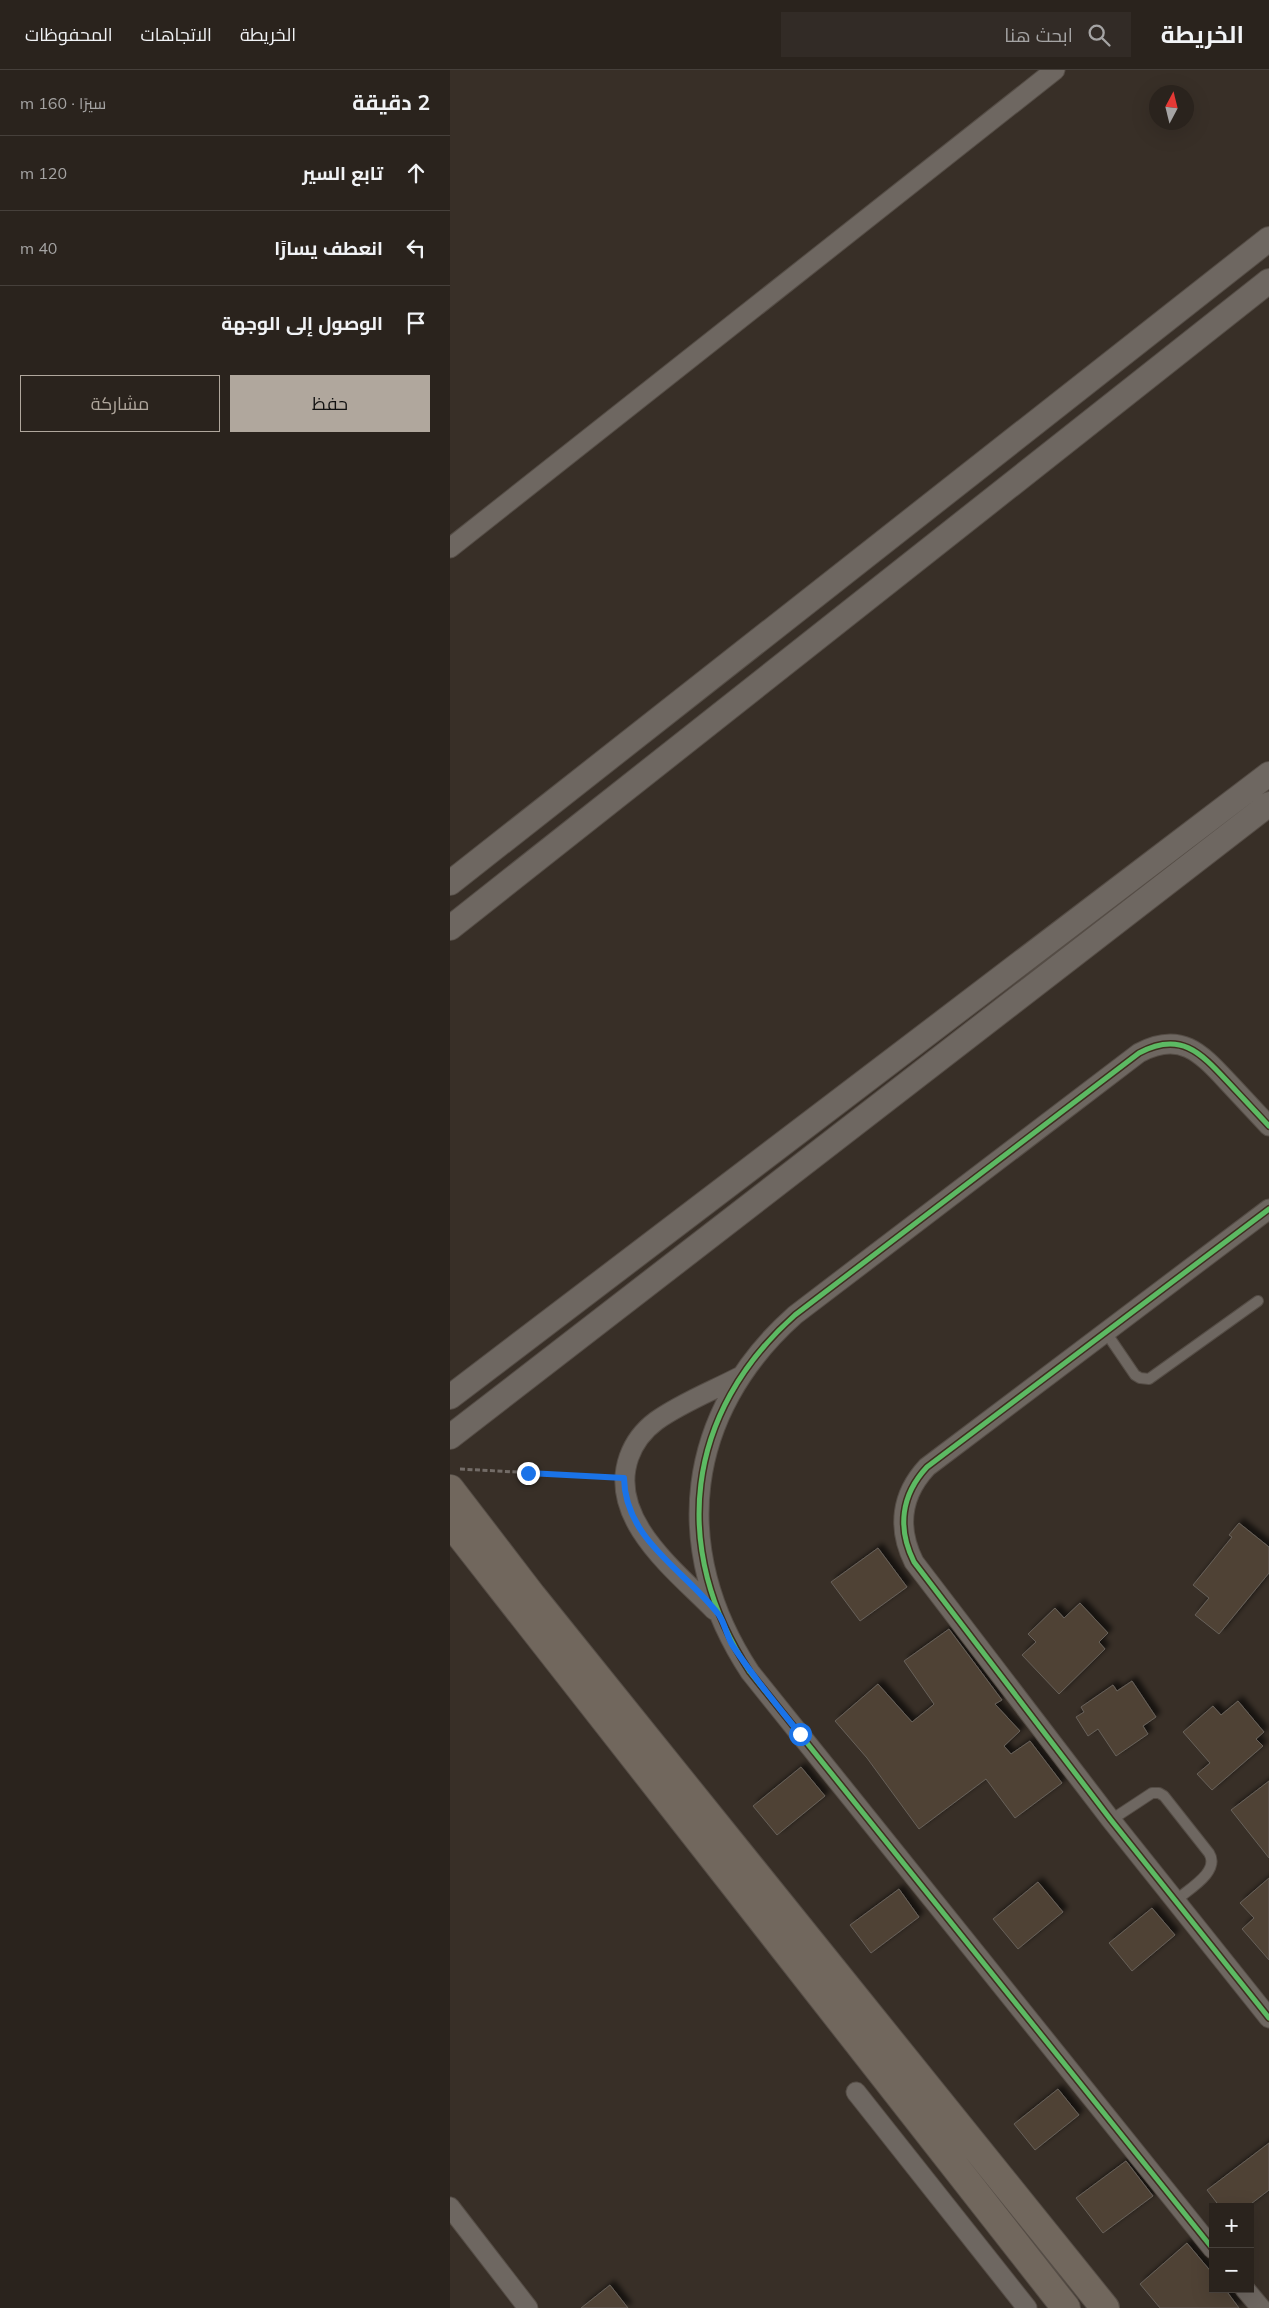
<!DOCTYPE html>
<html lang="ar">
<meta charset="utf-8">
<style>
:root{--surface:#2a231d;--page:#322b26;--text:#f1f3f6;--muted:#a5a4a4;--line:#46403b;--accent:#b0a79d}
body{margin:0;font-family:Mulish,Cairo,sans-serif;background:var(--page);color:var(--text);direction:rtl}
.controls{position:absolute;right:15px;bottom:15px;display:grid;overflow:hidden;border-radius:0px;box-shadow:0 5px 20px #0002}
.controls button{width:45px;height:45px;display:grid;place-items:center;padding:0;border:0;border-bottom:1px solid var(--line);background:var(--surface);color:var(--text);font:25px sans-serif}
.compass{position:absolute;left:699px;top:15px;width:45px;height:45px;border-radius:50%;background:var(--surface);box-shadow:0 5px 20px #0002;rotate:7deg}
.stop{position:absolute;width:15px;height:15px;margin:-11px;border:4px solid #1a73e8;border-radius:50%;background:#fff}
.stop.end{background:#1a73e8;border-color:#fff;box-shadow:0 1px 5px #0008}
.list{margin:0;padding:0;list-style:none}
h2{display:flex;justify-content:space-between;align-items:center;height:65px;margin:0;padding:0 20px;font-size:21px}
h2 small{font-size:16px;font-weight:400;color:var(--muted)}
.list li{display:grid;grid-template-columns:32px 1fr auto;gap:15px;align-items:center;box-sizing:border-box;height:75px;padding:0 20px;border-top:1px solid var(--line)}
.list b{display:block;font-size:19px;white-space:nowrap}
.list em{font-size:16px;font-style:normal;color:var(--muted)}
.actions{display:flex;gap:10px;padding:15px 20px}
.actions a{flex:1;padding:11px 0;border:1px solid var(--accent);border-radius:0px;text-align:center;font-size:18px;color:var(--accent)}
.actions .main{background:var(--accent);color:#111}
.icon{flex:none;width:28px;height:28px;fill:none;stroke:currentColor;stroke-width:2;stroke-linecap:round;stroke-linejoin:round}
.map{position:relative;flex:none;width:819px;height:2238px;overflow:hidden;direction:ltr}
header{display:flex;align-items:center;gap:30px;box-sizing:border-box;height:70px;padding:0 25px;background:var(--surface);border-bottom:1px solid var(--line)}
header strong{font-size:24px}
nav{display:flex;gap:28px;margin-inline-start:auto;font-size:18px}
.search{width:350px;height:45px;background:var(--page);display:flex;align-items:center;gap:12px;box-sizing:border-box;padding:0 18px;border-radius:0px;color:var(--muted);font-size:19px}
main{display:flex}
aside{flex:1;background:var(--surface)}
.map>svg:first-child{display:block}
.building{fill:#4f4336;stroke:#68615a;filter:url(#shadow)}
.lines{fill:none;stroke-linecap:round;stroke-linejoin:round}
.service-casing{stroke:#554d46;stroke-width:12}
.minor-casing{stroke:#554d46;stroke-width:21}
.tertiary-casing{stroke:#554d46;stroke-width:26}
.secondary-casing{stroke:#554d46;stroke-width:30}
.path{stroke:#736c67;stroke-width:3;stroke-dasharray:5 2.5;stroke-linecap:butt}
.service{stroke:#6e6761;stroke-width:10}
.minor{stroke:#6e6761;stroke-width:19}
.tertiary{stroke:#6e6761;stroke-width:24}
.secondary{stroke:#71675d;stroke-width:28}
.cycleway-casing{stroke:#3f2f20;stroke-width:8}
.cycleway{stroke:#5cba63;stroke-width:5}
.route{stroke:#1a73e8;stroke-width:6}
</style>
<header>
<strong>الخريطة</strong>
<div class="search"><svg class="icon" aria-label="search" viewBox="0 0 24 24"><circle cx="10" cy="10" r="6"/><path d="M15 15l6 6"/></svg>ابحث هنا</div>
<nav><a>الخريطة</a><a>الاتجاهات</a><a>المحفوظات</a></nav>
</header>
<main>
<div class="map">
<svg width="819" height="2238" viewBox="0 0 819 2238">
<defs>
<filter id="shadow"><feDropShadow dx="4.5" dy="-4.5" stdDeviation="2.5" flood-color="#0009"/></filter>
</defs>
<rect width="100%" height="100%" fill="#382f27"/>
<!-- building -->
<path class="building" d="M 789,1453 L 819,1477 L 819,1503 L 769,1564 L 745,1545 L 759,1528 L 743,1515 L 782,1467 L 779,1465 Z
M 428,1478 L 457,1517 L 410,1551 L 381,1512 Z
M 630,1533 L 658,1563 L 649,1572 L 655,1579 L 609,1624 L 572,1585 L 586,1572 L 578,1564 L 605,1538 L 614,1548 Z
M 499,1559 L 552,1630 L 545,1634 L 570,1661 L 554,1676 L 561,1684 L 580,1671 L 612,1713 L 565,1748 L 536,1709 L 469,1759 L 417,1688 L 385,1651 L 428,1614 L 462,1652 L 482,1636 L 484,1634 L 454,1591 Z
M 682,1611 L 706,1647 L 693,1656 L 698,1664 L 666,1686 L 648,1659 L 638,1666 L 626,1647 L 634,1642 L 631,1637 L 663,1615 L 667,1621 Z
M 788,1631 L 814,1662 L 806,1669 L 813,1676 L 762,1720 L 747,1704 L 760,1693 L 733,1662 L 763,1636 L 771,1645 Z
M 351,1697 L 375,1726 L 327,1765 L 303,1736 Z
M 819,1711 L 819,1788 L 781,1740 Z
M 819,1808 L 819,1890 L 792,1859 L 804,1848 L 790,1833 Z
M 588,1812 L 613,1842 L 568,1879 L 543,1849 Z
M 449,1819 L 469,1847 L 421,1883 L 400,1855 Z
M 702,1838 L 725,1865 L 682,1901 L 659,1873 Z
M 608,2019 L 629,2045 L 585,2080 L 564,2054 Z
M 819,2073 L 819,2120 L 797,2137 L 770,2137 L 757,2120 Z
M 676,2091 L 703,2126 L 653,2163 L 626,2128 Z
M 737,2173 L 763,2204 L 763,2219 L 775,2219 L 789,2238 L 710,2238 L 690,2214 Z
M 160,2215 L 178,2238 L 131,2238 Z"/>
<g class="lines">
<defs>
<path id="service" d="M 655,1261 L 685,1305 L 690,1308 L 699,1309 L 808,1231
M 661,1750 L 702,1723 L 709,1723 L 714,1726 L 759,1783 C 771,1802 737,1820 725,1831"/>
<path id="minor" d="M 0,478 L 605,0
M 819,1139 L 477,1397 C 451,1425 447,1458 464,1492 L 661,1750 L 819,1948
M 264,1540 C 226,1501 157,1449 179,1387 C 184,1373 194,1360 206,1351 C 231,1333 262,1321 289,1307
M 406,2022 L 577,2238
M 0,2137 L 78,2238
M 763,2179 L 300,1602 C 219,1479 235,1343 345,1245 L 689,983 C 730,961 750,982 777,1011 C 791,1026 805,1041 819,1056
M 795,2219 L 811,2238"/>
<path id="tertiary" d="M 0,813 L 819,169
M 0,858 L 819,211
M 0,1327 L 819,704
M 0,1367 L 819,734"/>
<path id="secondary" d="M 0,1419 L 82,1526 L 655,2238
M 0,1452 L 616,2238"/>
</defs>
<!-- service casing -->
<use href="#service" class="service-casing"/>
<!-- minor casing -->
<use href="#minor" class="minor-casing"/>
<!-- tertiary casing -->
<use href="#tertiary" class="tertiary-casing"/>
<!-- secondary casing -->
<use href="#secondary" class="secondary-casing"/>
<!-- path -->
<path class="path" d="M 10,1399 L 159,1407"/>
<!-- service -->
<use href="#service" class="service"/>
<!-- minor -->
<use href="#minor" class="minor"/>
<!-- tertiary -->
<use href="#tertiary" class="tertiary"/>
<!-- secondary -->
<use href="#secondary" class="secondary"/>
<defs>
<path id="cycleway" d="M 819,1139 L 477,1397 C 451,1425 447,1458 464,1492 L 661,1750 L 819,1948
M 763,2179 L 300,1602 C 219,1479 235,1343 345,1245 L 689,983 C 730,961 750,982 777,1011 C 791,1026 805,1041 819,1056"/>
</defs>
<!-- cycleway casing -->
<use href="#cycleway" class="cycleway-casing"/>
<!-- cycleway -->
<use href="#cycleway" class="cycleway"/>
</g>
<g class="lines">
<!-- route -->
<path class="route" d="M 78,1403 L 174,1408 C 175,1470 235,1500 269,1545 C 275,1554 277,1567 283,1576 C 303,1607 327,1635 350,1664"/>
</g>
</svg>
<div class="controls">
<button>+</button>
<button>−</button>
</div>
<svg class="compass" viewBox="-18 -18 36 36"><path d="M0-13l5 13h-10z" fill="#e53935"/><path d="M0 13l5-13h-10z" fill="#a5a4a4"/></svg>
<div class="stop" style="left:350px;top:1664px"></div>
<div class="stop end" style="left:78px;top:1403px"></div>
</div>
<aside>
<h2>2 دقيقة<small>سيرًا · 160 m</small></h2>
<ul class="list">
<li><svg class="icon" aria-label="ahead" viewBox="0 0 24 24"><path d="M12 20V5M6 11l6-6 6 6"/></svg><div><b>تابع السير</b></div><em>120 m</em></li>
<li><svg class="icon" aria-label="left" viewBox="0 0 24 24"><path d="M17 20v-9H6M10 6l-5 5 5 5"/></svg><div><b>انعطف يسارًا</b></div><em>40 m</em></li>
<li><svg class="icon" aria-label="arrive" viewBox="0 0 24 24"><path d="M6 21V4h12l-3 4 3 4H6"/></svg><div><b>الوصول إلى الوجهة</b></div></li>
</ul>
<div class="actions"><a class="main">حفظ</a><a>مشاركة</a></div>
</aside>
</main>
